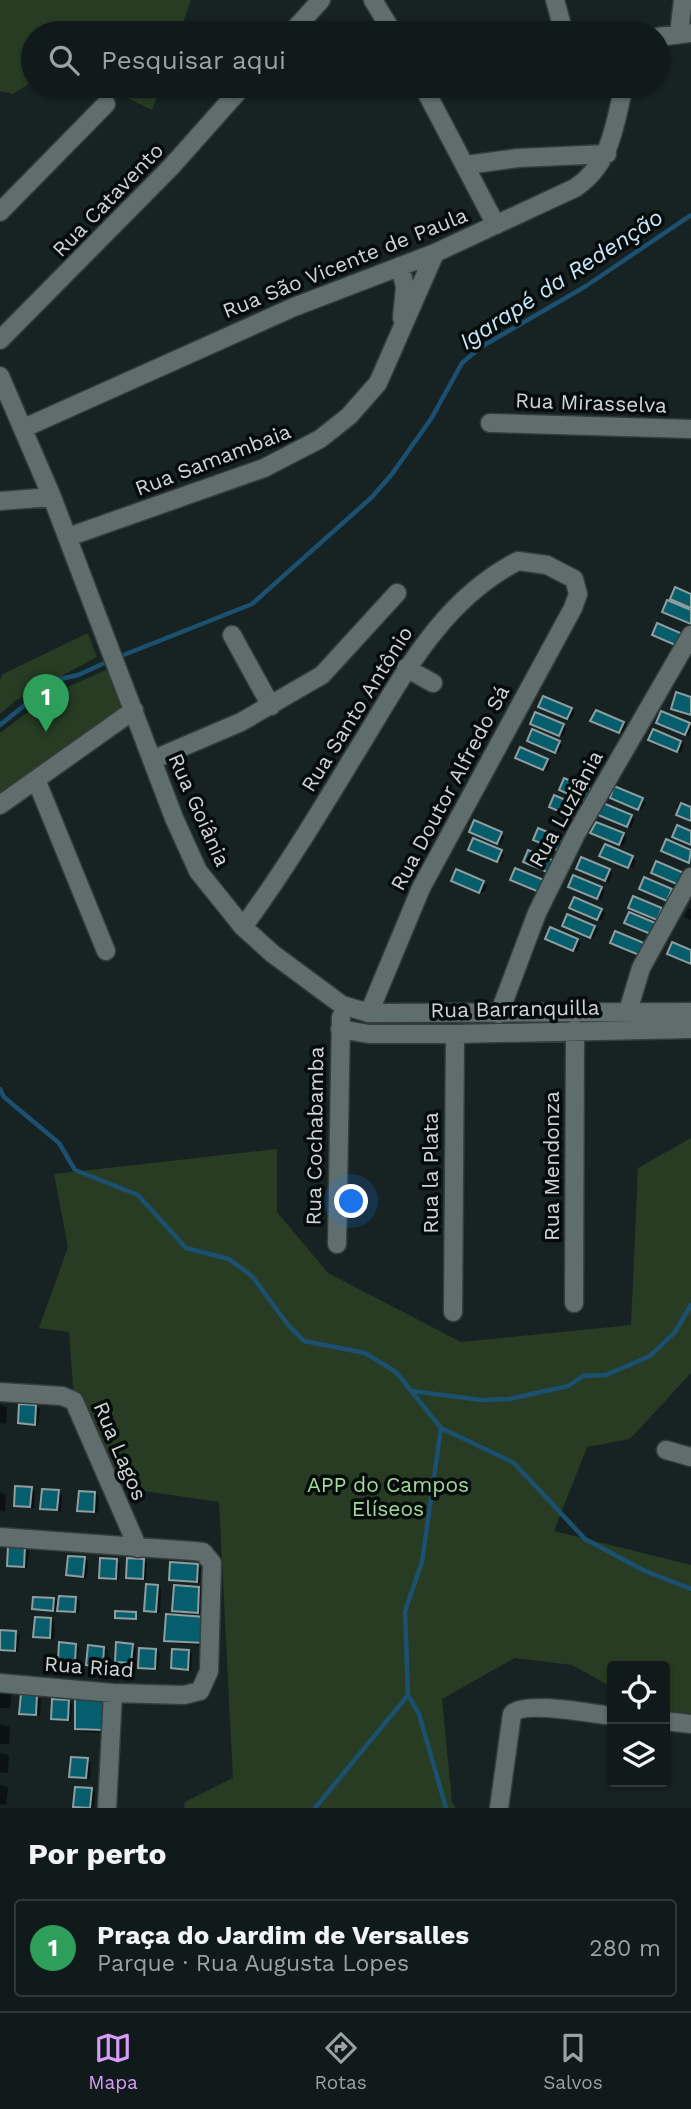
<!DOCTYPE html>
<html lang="pt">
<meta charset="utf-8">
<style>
:root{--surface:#101a1a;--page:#1e2727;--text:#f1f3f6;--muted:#9ca1a2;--line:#303839;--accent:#d79bf9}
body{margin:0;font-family:"Work Sans",sans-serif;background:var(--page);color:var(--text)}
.controls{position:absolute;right:21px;bottom:21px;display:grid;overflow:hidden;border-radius:7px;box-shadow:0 2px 5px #0004}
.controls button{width:63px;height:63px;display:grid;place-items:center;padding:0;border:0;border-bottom:2px solid var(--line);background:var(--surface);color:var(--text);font:35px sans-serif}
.you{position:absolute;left:352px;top:1202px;width:24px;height:24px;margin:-18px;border:5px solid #fff;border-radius:50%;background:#1a73e8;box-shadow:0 0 0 10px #1a73e833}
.badge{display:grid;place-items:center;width:46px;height:46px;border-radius:50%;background:var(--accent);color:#fff;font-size:23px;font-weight:700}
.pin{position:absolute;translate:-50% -58px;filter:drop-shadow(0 2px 4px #0008)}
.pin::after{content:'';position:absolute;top:37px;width:24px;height:21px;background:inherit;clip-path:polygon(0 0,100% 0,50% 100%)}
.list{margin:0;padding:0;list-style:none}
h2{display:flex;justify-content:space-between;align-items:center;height:91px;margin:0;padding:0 28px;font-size:30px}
h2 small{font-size:23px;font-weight:400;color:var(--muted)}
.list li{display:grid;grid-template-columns:46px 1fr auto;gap:21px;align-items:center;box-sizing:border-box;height:98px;margin:0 14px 14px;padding:0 14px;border:2px solid var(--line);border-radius:7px}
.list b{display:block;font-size:26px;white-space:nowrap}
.list p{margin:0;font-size:23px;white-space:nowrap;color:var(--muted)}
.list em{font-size:23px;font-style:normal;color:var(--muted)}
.icon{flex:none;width:38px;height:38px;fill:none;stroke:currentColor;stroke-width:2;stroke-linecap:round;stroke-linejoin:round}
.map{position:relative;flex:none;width:691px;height:1808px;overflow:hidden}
.search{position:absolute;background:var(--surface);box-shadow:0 2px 5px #0004;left:21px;right:21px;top:21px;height:77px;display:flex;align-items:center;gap:18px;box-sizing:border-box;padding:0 24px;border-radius:38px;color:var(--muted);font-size:26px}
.sheet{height:203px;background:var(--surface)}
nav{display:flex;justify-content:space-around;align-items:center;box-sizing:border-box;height:98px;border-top:2px solid var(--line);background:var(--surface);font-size:19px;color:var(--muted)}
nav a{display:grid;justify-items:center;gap:4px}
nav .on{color:var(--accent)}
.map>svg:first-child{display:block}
.green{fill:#273c23}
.shadow{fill:#0007}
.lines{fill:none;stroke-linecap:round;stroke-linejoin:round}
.stream{stroke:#1c5070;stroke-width:4.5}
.building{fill:#065d6c;stroke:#8e9da0;stroke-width:2}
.minor-casing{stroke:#343c3c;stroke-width:21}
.minor{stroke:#5f6e6c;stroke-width:18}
.labels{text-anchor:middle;stroke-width:7;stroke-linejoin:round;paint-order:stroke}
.street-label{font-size:21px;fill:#ced6d5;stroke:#060b0b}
.park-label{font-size:21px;fill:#a4da99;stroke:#060b0b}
.water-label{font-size:23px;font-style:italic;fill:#c9e7fb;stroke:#060b0b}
</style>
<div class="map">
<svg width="691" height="1808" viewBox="0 0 691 1808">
<rect width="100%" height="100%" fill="#162322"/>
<!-- green -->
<path class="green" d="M 0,0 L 191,0 L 179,33 L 33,33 L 33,81 L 13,94 L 0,91 Z
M 103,86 L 161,86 L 152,110 Z
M 88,633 L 97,657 L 15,701 L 0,714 L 0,680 L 3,674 Z
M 108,669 L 123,709 L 0,796 L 0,733 L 52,694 Z
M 691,1138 L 691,1373 L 630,1439 L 587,1447 L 554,1531 L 691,1565 L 691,1714 L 665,1712 L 665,1666 L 612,1666 L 612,1687 L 572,1665 L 515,1658 L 442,1699 L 452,1802 L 456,1808 L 184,1808 L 185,1802 L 233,1778 L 219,1502 L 123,1488 L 73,1387 L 69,1332 L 39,1328 L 68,1247 L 54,1174 L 277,1149 L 277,1212 L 328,1273 L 461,1342 L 631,1325 L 638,1168 Z"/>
<!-- shadow -->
<path class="shadow" d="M 544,709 L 571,709 L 575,711 L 571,720 Z
M 662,714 L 691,726 L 689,736 L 662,724 Z
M 596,723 L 623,723 L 627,725 L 623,734 Z
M 536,725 L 563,725 L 567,728 L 563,736 Z
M 533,731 L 563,745 L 559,753 L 533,742 Z
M 654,731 L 684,744 L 681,753 L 654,742 Z
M 520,760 L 547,760 L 551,762 L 547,771 Z
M 616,799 L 642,800 L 646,802 L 642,810 Z
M 604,816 L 631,817 L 635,819 L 631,828 Z
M 475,822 L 505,836 L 501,844 L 475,833 Z
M 596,824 L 627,837 L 623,846 L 596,835 Z
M 605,846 L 636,860 L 633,868 L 605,857 Z
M 474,851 L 501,852 L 505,854 L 501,862 Z
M 582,870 L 609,871 L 613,873 L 609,882 Z
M 457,871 L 487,885 L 484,893 L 457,882 Z
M 574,888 L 601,889 L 605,891 L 601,900 Z
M 575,899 L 605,912 L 602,921 L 575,910 Z
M 688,908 L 691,909 L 691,920 L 684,917 Z
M 567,927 L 594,927 L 598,929 L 594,938 Z
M 551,940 L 577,940 L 581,943 L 577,952 Z
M 0,1404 L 7,1407 L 6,1424 L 0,1423 Z
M 36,1406 L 40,1409 L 38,1426 L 20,1422 Z
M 31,1488 L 35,1491 L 34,1508 L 15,1505 Z
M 0,1492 L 6,1495 L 5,1512 L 0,1511 Z
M 58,1492 L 62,1494 L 61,1511 L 42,1508 Z
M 95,1494 L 99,1496 L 98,1513 L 79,1510 Z
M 25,1549 L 29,1551 L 27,1568 L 9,1565 Z
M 84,1558 L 88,1561 L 87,1578 L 68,1574 Z
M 116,1561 L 120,1563 L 119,1580 L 101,1577 Z
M 144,1561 L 147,1563 L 146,1580 L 128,1577 Z
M 197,1566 L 201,1568 L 200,1583 L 170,1579 Z
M 157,1586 L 161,1589 L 160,1613 L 150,1612 L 146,1610 Z
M 199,1588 L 203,1591 L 201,1614 L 174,1610 Z
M 76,1599 L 80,1601 L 79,1613 L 34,1608 L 54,1600 L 60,1603 Z
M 51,1620 L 55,1622 L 54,1639 L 35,1636 Z
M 211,1623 L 210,1646 L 172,1643 L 166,1640 Z
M 0,1632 L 20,1635 L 18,1652 L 0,1649 Z
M 76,1645 L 79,1648 L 78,1665 L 60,1661 Z
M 132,1645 L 136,1648 L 135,1665 L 116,1661 Z
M 104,1648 L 108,1651 L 106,1668 L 88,1664 Z
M 156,1651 L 160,1653 L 158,1670 L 140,1667 Z
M 189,1651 L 192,1654 L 191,1671 L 173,1668 Z
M 0,1689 L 12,1691 L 10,1708 L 0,1708 Z
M 22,1696 L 41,1699 L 40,1716 L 21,1713 Z
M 77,1698 L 110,1733 L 83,1732 L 76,1728 Z
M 69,1702 L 72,1704 L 71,1721 L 53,1718 Z
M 0,1724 L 10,1727 L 9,1744 L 0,1744 Z
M 0,1753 L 9,1755 L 8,1773 L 0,1772 Z
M 87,1760 L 91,1762 L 90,1779 L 71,1776 Z
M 0,1785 L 8,1787 L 6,1805 L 0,1804 Z
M 91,1789 L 95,1792 L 94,1808 L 75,1806 Z"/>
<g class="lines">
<!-- stream -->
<path class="stream" d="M 116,658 L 252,604 L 372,497 L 392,474 L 431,419 L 462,363 L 481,347 L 586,286 L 691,215
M 0,725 L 56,680 L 78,675 L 109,661
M 0,1089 L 4,1097 L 59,1143 L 75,1170 L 138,1195 L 186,1248 L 229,1259 L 252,1276 L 288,1325 L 304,1341 L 365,1353 L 396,1372 L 441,1428 L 514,1463 L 585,1539 L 645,1571 L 691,1589
M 412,1391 L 481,1400 L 509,1399 L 568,1386 L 583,1376 L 606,1375 L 650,1356 L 675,1332 L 691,1305
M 441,1428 L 422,1562 L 405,1611 L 408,1695 L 419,1714 L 446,1808
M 315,1808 L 408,1695"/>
</g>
<!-- building -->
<path class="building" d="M 675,587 L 691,594 L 691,608 L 670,599 Z
M 667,600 L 691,610 L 691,624 L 662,612 Z
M 657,623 L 685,635 L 680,647 L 652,635 Z
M 676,692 L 691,697 L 691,715 L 671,709 Z
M 543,696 L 572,708 L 567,719 L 538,707 Z
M 596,710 L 624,722 L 619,733 L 590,721 Z
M 661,711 L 690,723 L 685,735 L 656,723 Z
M 535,712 L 564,724 L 559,736 L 530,724 Z
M 532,729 L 560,741 L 555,753 L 527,741 Z
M 653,729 L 681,741 L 677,752 L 648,740 Z
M 520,747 L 548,759 L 543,770 L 515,758 Z
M 564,778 L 592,790 L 587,802 L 559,790 Z
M 614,786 L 643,798 L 638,810 L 610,798 Z
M 554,795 L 582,807 L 577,819 L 549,807 Z
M 603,803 L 632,815 L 627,827 L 598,815 Z
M 681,803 L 691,807 L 691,821 L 676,815 Z
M 474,820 L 502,832 L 497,844 L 469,832 Z
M 596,822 L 624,833 L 619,845 L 590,833 Z
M 677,825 L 691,831 L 691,845 L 672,837 Z
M 538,828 L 567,840 L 562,852 L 533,840 Z
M 473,838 L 502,850 L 497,862 L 468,850 Z
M 666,839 L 691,850 L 689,863 L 661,851 Z
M 605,844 L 633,856 L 628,868 L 599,856 Z
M 528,850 L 557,862 L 552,874 L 523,862 Z
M 581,857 L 610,869 L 605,881 L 576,869 Z
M 656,861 L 684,873 L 679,885 L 651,873 Z
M 515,868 L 544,880 L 539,892 L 510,880 Z
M 456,869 L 484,881 L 479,893 L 451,881 Z
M 573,875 L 602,887 L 597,899 L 568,887 Z
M 644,877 L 672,889 L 667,901 L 639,889 Z
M 633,896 L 662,908 L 657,920 L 628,908 Z
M 574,897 L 602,909 L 597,920 L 569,908 Z
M 629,912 L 658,924 L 653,935 L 624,923 Z
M 567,914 L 595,926 L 590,938 L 562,926 Z
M 550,927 L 578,939 L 573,951 L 545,939 Z
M 615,931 L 644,943 L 639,955 L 610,943 Z
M 672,942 L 691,950 L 691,964 L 667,954 Z
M 19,1404 L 36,1405 L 35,1425 L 18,1423 Z
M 15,1486 L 32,1487 L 30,1507 L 14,1506 Z
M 42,1489 L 59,1490 L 57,1510 L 40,1509 Z
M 79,1491 L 95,1492 L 94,1512 L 77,1511 Z
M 8,1546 L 25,1547 L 24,1567 L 7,1566 Z
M 68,1556 L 85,1557 L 83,1577 L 66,1575 Z
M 100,1558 L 117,1559 L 116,1579 L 99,1578 Z
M 127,1558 L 144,1559 L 143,1579 L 126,1578 Z
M 170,1562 L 198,1564 L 197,1582 L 169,1580 Z
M 146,1584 L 158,1585 L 156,1612 L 144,1611 Z
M 174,1585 L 199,1587 L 198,1613 L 172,1611 Z
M 59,1596 L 76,1597 L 75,1612 L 57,1611 Z
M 33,1597 L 54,1598 L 53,1611 L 32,1609 Z
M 115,1611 L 136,1612 L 136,1619 L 115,1618 Z
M 166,1614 L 205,1617 L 204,1643 L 164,1641 Z
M 35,1617 L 51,1618 L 50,1638 L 33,1637 Z
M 0,1630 L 16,1631 L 15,1651 L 0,1650 Z
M 59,1642 L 76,1644 L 75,1663 L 58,1662 Z
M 116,1642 L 133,1644 L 131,1663 L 115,1662 Z
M 88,1645 L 104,1647 L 103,1667 L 86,1665 Z
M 139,1648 L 156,1649 L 155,1669 L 138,1668 Z
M 172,1649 L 189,1650 L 188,1670 L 171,1668 Z
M 21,1694 L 37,1695 L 36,1715 L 19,1714 Z
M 75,1696 L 105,1697 L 104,1730 L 75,1729 Z
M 52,1699 L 69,1700 L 68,1720 L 51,1719 Z
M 71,1757 L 88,1758 L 86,1778 L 69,1777 Z
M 75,1787 L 92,1788 L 90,1808 L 73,1807 Z"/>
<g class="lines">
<defs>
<path id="minor" d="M 373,0 L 393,33
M 555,0 L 564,33
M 291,33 L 321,0
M 679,34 L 683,0
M 658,37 L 689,33
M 423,86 L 496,225
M 466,165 L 518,158 L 607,154
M 0,212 L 106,104
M 400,266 L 405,287 L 402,318
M 0,340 L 171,167 L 243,86
M 0,376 L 52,497 L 174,818 L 198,871 L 243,927 L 273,954 L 342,1005 L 369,1013 L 691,1012
M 490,423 L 691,429
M 24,428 L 294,307 L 435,253 L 575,188 C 612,163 614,126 624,86
M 0,501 L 52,497
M 68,537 L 264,468 L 320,439 L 349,416 L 378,383 L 435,253
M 232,635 L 271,706
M 406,668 L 433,683
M 152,760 L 241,722 L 322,675 L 397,593
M 37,782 L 106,951
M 0,805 L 134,710
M 243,927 C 285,870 321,810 358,749 C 402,678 440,601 518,561 L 547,565 L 574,579 L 578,594 L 573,608 L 421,888 L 369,1013
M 628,1011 L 641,968 L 691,877
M 499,1014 L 537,913 L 576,834 L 691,635
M 340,1029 L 369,1034 L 455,1034 L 691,1029
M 337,1244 L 341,1017
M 574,1303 L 575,1030
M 453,1312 L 455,1034
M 0,1392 L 62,1396 L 74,1401 L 138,1548
M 666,1450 L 691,1457
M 0,1537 L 193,1551 L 203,1552 L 212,1563 L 209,1671 L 200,1691 L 184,1695 L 113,1693 L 0,1683
M 665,1721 L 691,1724
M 107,1808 L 113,1693
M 499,1808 L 512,1714 C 524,1700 592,1714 612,1716"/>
</defs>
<!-- minor casing -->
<use href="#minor" class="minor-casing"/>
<!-- minor -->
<use href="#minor" class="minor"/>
</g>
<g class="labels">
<!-- street labels -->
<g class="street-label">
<text transform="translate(108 200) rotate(-46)" y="7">Rua Catavento</text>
<text transform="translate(345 263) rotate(-22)" y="7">Rua São Vicente de Paula</text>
<text transform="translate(591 403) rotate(2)" y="7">Rua Mirasselva</text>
<text transform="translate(213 460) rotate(-21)" y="7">Rua Samambaia</text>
<text transform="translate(357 709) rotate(-58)" y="7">Rua Santo Antônio</text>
<text transform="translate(450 788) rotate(-62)" y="7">Rua Doutor Alfredo Sá</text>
<text transform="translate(566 809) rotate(-61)" y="7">Rua Luziânia</text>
<text transform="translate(199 810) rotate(66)" y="7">Rua Goiânia</text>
<text transform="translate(515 1009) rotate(-1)" y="7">Rua Barranquilla</text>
<text transform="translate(315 1136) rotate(-89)" y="7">Rua Cochabamba</text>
<text transform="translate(552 1166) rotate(-90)" y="7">Rua Mendonza</text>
<text transform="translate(431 1173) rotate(-90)" y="7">Rua la Plata</text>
<text transform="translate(120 1451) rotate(67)" y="7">Rua Lagos</text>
<text transform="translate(89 1667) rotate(4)" y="7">Rua Riad</text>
</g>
<!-- park labels -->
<g class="park-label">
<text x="388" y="1492">APP do Campos<tspan x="388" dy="24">Elíseos</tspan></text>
</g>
<!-- water labels -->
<g class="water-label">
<text transform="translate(561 279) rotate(-33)" y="8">Igarapé da Redenção</text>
</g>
</g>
</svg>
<div class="controls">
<button><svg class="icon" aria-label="locate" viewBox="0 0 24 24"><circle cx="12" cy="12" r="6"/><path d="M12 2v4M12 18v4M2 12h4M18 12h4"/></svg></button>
<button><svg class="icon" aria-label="layers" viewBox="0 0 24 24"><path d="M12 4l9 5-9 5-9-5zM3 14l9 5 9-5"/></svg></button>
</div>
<div class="you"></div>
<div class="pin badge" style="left:46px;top:732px;background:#2e9e5b">1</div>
<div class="search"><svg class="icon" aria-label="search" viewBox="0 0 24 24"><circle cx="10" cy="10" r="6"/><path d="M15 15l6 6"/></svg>Pesquisar aqui</div>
</div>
<section class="sheet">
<h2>Por perto<small></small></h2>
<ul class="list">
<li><span class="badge" style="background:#2e9e5b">1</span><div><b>Praça do Jardim de Versalles</b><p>Parque · Rua Augusta Lopes</p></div><em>280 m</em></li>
</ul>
</section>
<nav>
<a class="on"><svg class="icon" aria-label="map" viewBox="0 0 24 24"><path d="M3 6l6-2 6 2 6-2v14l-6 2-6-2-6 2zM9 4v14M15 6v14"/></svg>Mapa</a>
<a><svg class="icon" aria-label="directions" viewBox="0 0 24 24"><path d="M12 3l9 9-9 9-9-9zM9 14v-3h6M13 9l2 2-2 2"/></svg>Rotas</a>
<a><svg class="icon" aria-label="saved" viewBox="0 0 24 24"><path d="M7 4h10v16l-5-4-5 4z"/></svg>Salvos</a>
</nav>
